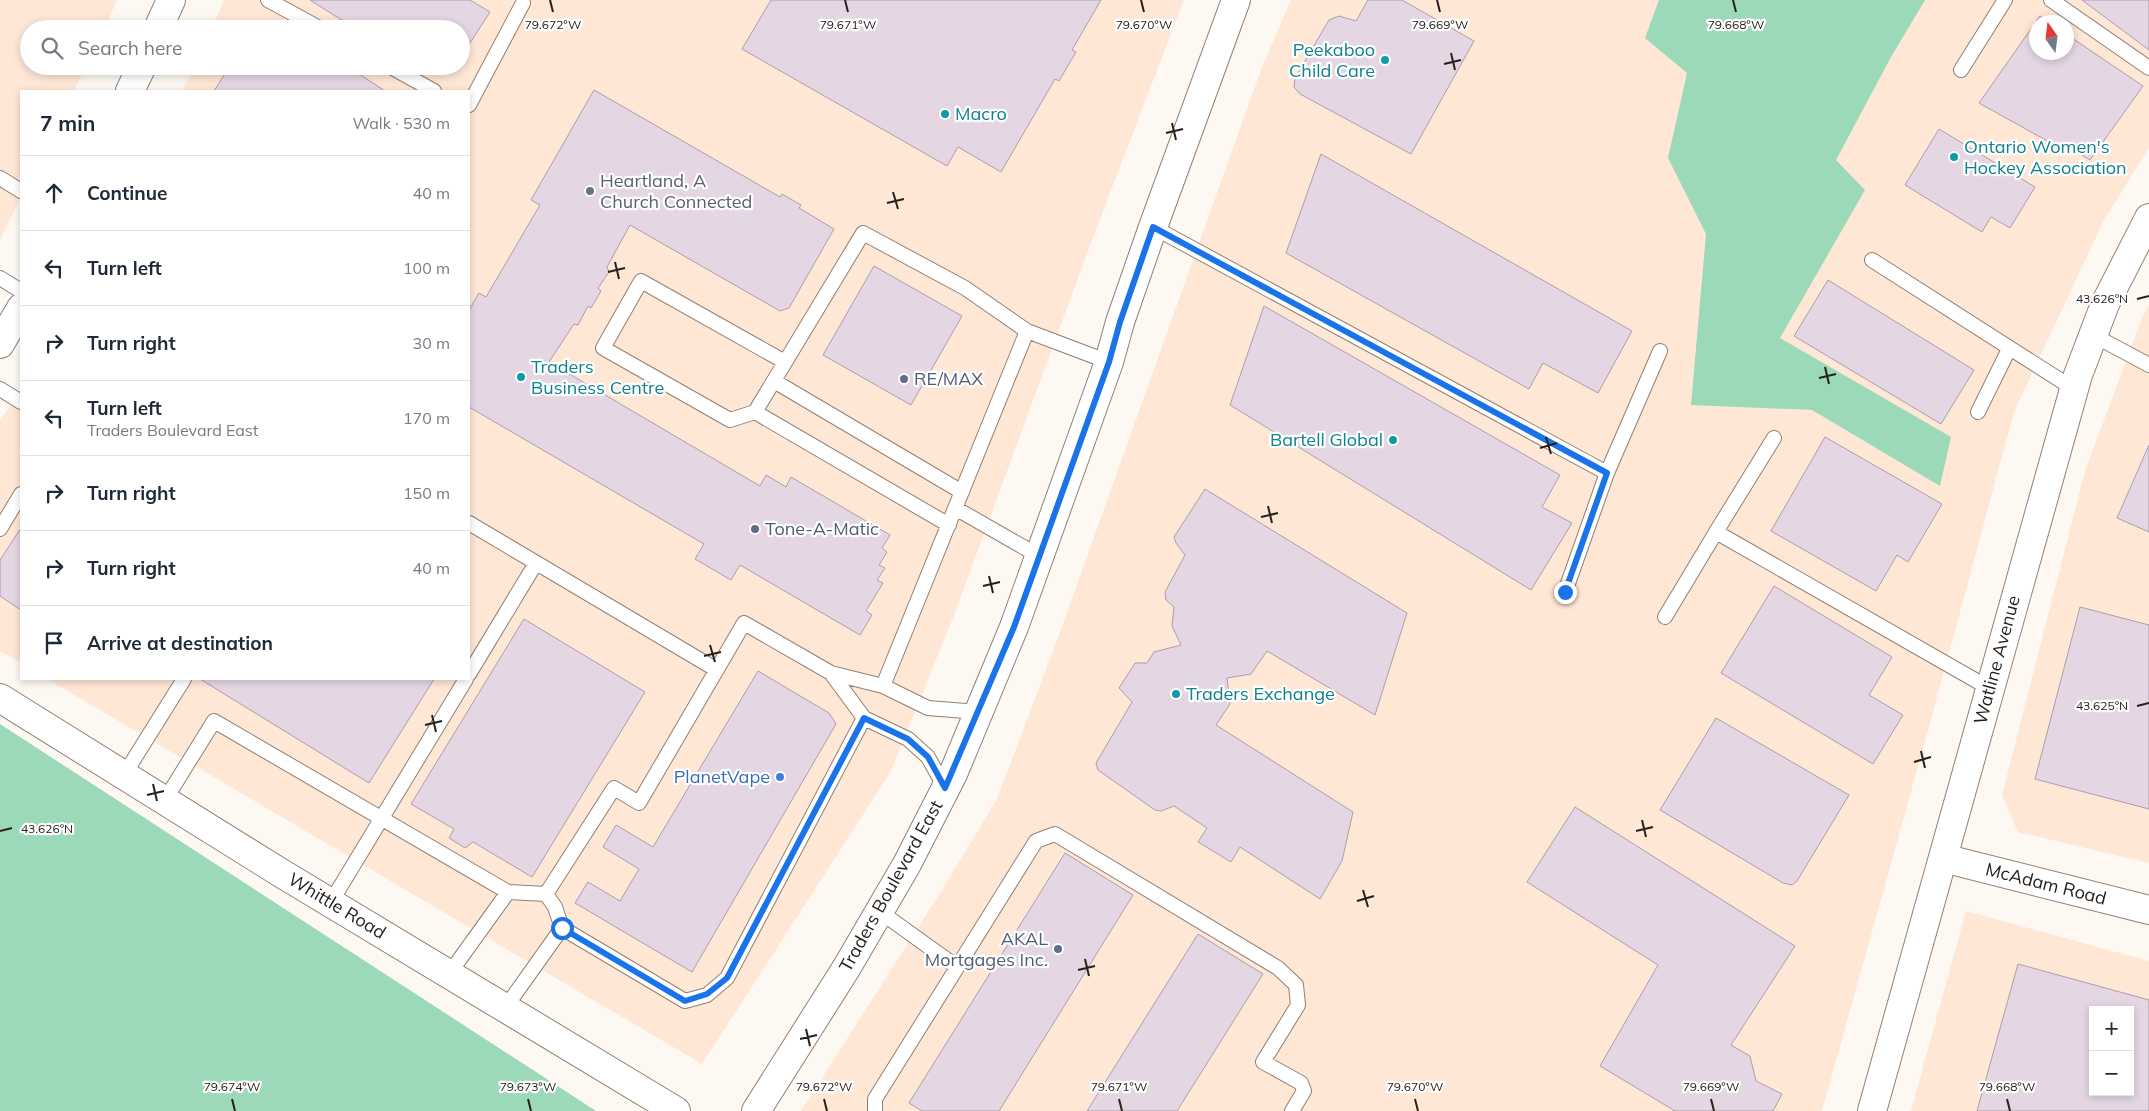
<!DOCTYPE html>
<meta charset="utf-8">
<style>
:root{--surface:#fff;--page:#f2f2f3;--text:#1f2937;--muted:#747a83;--line:#e0e1e3}
body{margin:0;font-family:Mulish,sans-serif;background:var(--page);color:var(--text)}
.controls{position:absolute;right:15px;bottom:15px;display:grid;overflow:hidden;border-radius:0px;box-shadow:0 2px 8px #0003}
.controls button{width:45px;height:45px;display:grid;place-items:center;padding:0;border:0;border-bottom:1px solid var(--line);background:var(--surface);color:var(--text);font:25px sans-serif}
.compass{position:absolute;left:2029px;top:15px;width:45px;height:45px;border-radius:50%;background:var(--surface);box-shadow:0 2px 8px #0003;rotate:346deg}
.stop{position:absolute;width:15px;height:15px;margin:-11px;border:4px solid #1a73e8;border-radius:50%;background:#fff}
.stop.end{background:#1a73e8;border-color:#fff;box-shadow:0 1px 5px #0008}
.list{margin:0;padding:0;list-style:none}
h2{display:flex;justify-content:space-between;align-items:center;height:65px;margin:0;padding:0 20px;font-size:21px}
h2 small{font-size:16px;font-weight:400;color:var(--muted)}
.list li{display:grid;grid-template-columns:32px 1fr auto;gap:15px;align-items:center;box-sizing:border-box;height:75px;padding:0 20px;border-top:1px solid var(--line)}
.list b{display:block;font-size:19px;white-space:nowrap}
.list p{margin:0;font-size:16px;white-space:nowrap;color:var(--muted)}
.list em{font-size:16px;font-style:normal;color:var(--muted)}
.icon{flex:none;width:28px;height:28px;fill:none;stroke:currentColor;stroke-width:2;stroke-linecap:round;stroke-linejoin:round}
.map{position:relative;flex:none;width:2149px;height:1111px;overflow:hidden}
.search{position:absolute;background:var(--surface);box-shadow:0 2px 8px #0003;left:20px;top:20px;width:450px;height:55px;display:flex;align-items:center;gap:12px;box-sizing:border-box;padding:0 18px;border-radius:28px;color:var(--muted);font-size:19px}
.panel{position:absolute;background:var(--surface);box-shadow:0 2px 8px #0003;left:20px;top:90px;width:450px;height:590px;border-radius:0px}
.map>svg:first-child{display:block}
.built{fill:#ffe7d6;fill-rule:evenodd}
.green{fill:#9bd9b9}
.building{fill:#e5d6e4;stroke:#ab9daa;fill-rule:evenodd}
.lines{fill:none;stroke-linecap:round;stroke-linejoin:round}
.lane-casing{stroke:#8f8075;stroke-width:16}
.street-casing{stroke:#8f8075;stroke-width:30}
.secondary-casing{stroke:#8f8075;stroke-width:30}
.lane{stroke:#fff;stroke-width:14}
.street{stroke:#fff;stroke-width:28}
.secondary{stroke:#fff;stroke-width:28}
.route{stroke:#1a73e8;stroke-width:6}
.ticks{fill:none;stroke:#27211c;stroke-width:2}
.culture-dot{fill:#0f9aa8;stroke:#fff;stroke-width:2}
.worship-dot{fill:#6b7280;stroke:#fff;stroke-width:2}
.service-dot{fill:#5c6f8a;stroke:#fff;stroke-width:2}
.shop-dot{fill:#3f7fe0;stroke:#fff;stroke-width:2}
.labels{text-anchor:middle;stroke-width:4.5;stroke-linejoin:round;paint-order:stroke}
.culture-label{font-size:18px;fill:#0d838f;stroke:#fff;text-anchor:start}
.worship-label{font-size:18px;fill:#5b616d;stroke:#fff;text-anchor:start}
.service-label{font-size:18px;fill:#4e5e75;stroke:#fff;text-anchor:start}
.street-label{font-size:18px;fill:#27211c;stroke:#fff}
.shop-label{font-size:18px;fill:#366cbe;stroke:#fff;text-anchor:end}
.ticks-label{font-size:12px;text-anchor:middle;fill:#27211c;stroke:#fff;stroke-width:4.5;stroke-linejoin:round;paint-order:stroke}
</style>
<div class="map">
<svg width="2149" height="1111" viewBox="0 0 2149 1111">
<rect width="100%" height="100%" fill="#fef8f2"/>
<!-- built -->
<path class="built" d="M 0,0 L 117,0 L 104,29 L 29,29 L 29,66 L 86,66 L 74,91 L 21,91 L 21,197 L 0,240 Z
M 224,0 L 1184,0 L 1092,240 L 953,618 L 890,773 L 702,1064 L 47,679 L 469,679 L 469,91 L 182,91 L 195,66 L 461,66 L 461,29 L 212,29 Z
M 1291,0 L 2149,0 L 2149,148 L 2104,220 L 2014,412 L 1929,727 L 1822,1111 L 801,1111 L 942,890 L 997,799 L 1058,638 L 1262,67 ZM 2036,22 L 2066,22 L 2066,52 L 2036,52 Z
M 2149,305 L 2149,863 L 2018,832 L 2002,795 L 2085,471 L 2143,315 Z
M 21,387 L 21,663 L 0,651 L 0,421 Z
M 1966,911 L 2149,961 L 2149,1111 L 1911,1111 ZM 2093,1010 L 2130,1010 L 2130,1092 L 2093,1092 Z"/>
<!-- green -->
<path class="green" d="M 1659,0 L 1925,0 L 1891,57 L 1836,160 L 1865,190 L 1780,338 L 1951,437 L 1940,486 L 1812,410 L 1691,405 L 1706,234 L 1668,158 L 1687,73 L 1645,38 Z
M 0,724 L 596,1111 L 0,1111 Z"/>
<!-- building -->
<path class="building" d="M 310,0 L 470,0 L 490,12 L 461,57 L 461,29 L 356,29 Z
M 771,0 L 1101,0 L 1072,50 L 1076,52 L 1059,81 L 1055,79 L 1001,172 L 958,147 L 947,166 L 742,49 Z
M 1368,0 L 1402,0 L 1474,41 L 1411,154 L 1300,94 L 1294,87 L 1295,78 L 1329,20 L 1339,16 L 1356,21 Z
M 2082,0 L 2149,0 L 2149,50 Z
M 2040,16 L 2049,22 L 2036,22 L 2036,52 L 2066,52 L 2066,34 L 2143,86 L 2090,160 L 2061,142 L 2058,147 L 1979,103 Z
M 230,66 L 347,66 L 385,91 L 214,91 Z
M 594,90 L 780,197 L 782,194 L 801,205 L 799,208 L 834,229 L 789,308 L 780,311 L 630,225 L 607,267 L 609,272 L 598,288 L 601,291 L 591,308 L 588,306 L 578,325 L 574,324 L 549,362 L 760,486 L 766,475 L 786,487 L 791,477 L 890,535 L 882,548 L 887,552 L 879,565 L 885,568 L 877,580 L 883,583 L 866,611 L 872,615 L 860,635 L 740,565 L 731,580 L 695,559 L 704,544 L 469,407 L 469,310 L 479,293 L 486,297 L 540,205 L 531,200 Z
M 1939,129 L 2035,187 L 2010,228 L 1991,217 L 1982,232 L 1905,185 Z
M 1321,154 L 1632,331 L 1598,393 L 1543,363 L 1529,389 L 1286,253 Z
M 874,266 L 962,316 L 911,405 L 823,355 Z
M 1828,280 L 1974,370 L 1941,424 L 1794,336 Z
M 1264,306 L 1560,475 L 1542,507 L 1572,523 L 1531,590 L 1230,405 Z
M 1825,437 L 1942,504 L 1908,562 L 1897,555 L 1876,591 L 1771,531 Z
M 2149,445 L 2149,532 L 2117,518 Z
M 1205,489 L 1407,613 L 1375,715 L 1267,651 L 1251,674 L 1227,678 L 1230,704 L 1216,725 L 1353,812 L 1342,861 L 1320,899 L 1240,847 L 1231,862 L 1198,842 L 1207,828 L 1174,806 L 1161,811 L 1155,810 L 1098,770 L 1097,767 L 1096,763 L 1132,702 L 1119,688 L 1135,663 L 1147,663 L 1154,652 L 1181,645 L 1172,626 L 1174,607 L 1166,600 L 1165,592 L 1185,555 L 1176,543 L 1174,537 Z
M 21,528 L 21,610 L 0,596 L 0,560 Z
M 1774,586 L 1892,657 L 1869,695 L 1903,715 L 1873,764 L 1721,673 Z
M 2080,607 L 2149,625 L 2149,809 L 2035,779 Z
M 524,619 L 645,692 L 532,877 L 473,842 L 465,848 L 449,838 L 454,829 L 411,804 Z
M 758,671 L 829,713 L 836,724 L 692,972 L 575,903 L 588,882 L 620,901 L 639,869 L 603,847 L 616,825 L 653,847 Z
M 200,679 L 434,679 L 369,783 Z
M 1716,718 L 1849,795 L 1797,881 L 1792,885 L 1783,883 L 1660,810 Z
M 1575,807 L 1795,946 L 1731,1045 L 1750,1056 L 1756,1081 L 1782,1094 L 1773,1111 L 1675,1111 L 1600,1066 L 1658,965 L 1527,882 Z
M 1065,853 L 1133,895 L 999,1111 L 922,1111 L 909,1103 Z
M 1198,934 L 1263,974 L 1177,1111 L 1087,1111 Z
M 2018,964 L 2149,1000 L 2149,1111 L 1977,1111 ZM 2093,1010 L 2130,1010 L 2130,1092 L 2093,1092 Z"/>
<g class="lines">
<defs>
<path id="lane" d="M 268,0 L 321,29
M 2051,0 L 2149,68
M 389,66 L 434,91
M 1961,70 L 2005,0
M 469,105 L 523,3
M 0,178 L 21,191
M 1153,227 L 1607,473 L 1660,351
M 1872,260 L 2074,389
M 0,278 L 21,291
M 2093,335 L 2149,365
M 774,381 L 962,492
M 0,389 L 21,402
M 755,412 L 730,420 L 603,348 L 641,281 L 785,362
M 1978,412 L 2009,349
M 1774,438 L 1716,532 L 1989,688
M 955,508 L 1039,556
M 469,523 L 717,670
M 949,525 L 755,412 L 863,233 L 965,288 L 1027,331
M 0,529 L 21,494
M 1565,592 L 1607,473
M 1665,617 L 1716,532
M 469,674 L 536,563
M 883,686 L 928,708 L 978,712
M 864,718 L 908,739 L 928,757 L 945,788
M 124,775 L 184,679
M 165,800 L 214,721 L 508,892 L 546,894 L 555,907 L 562,928 L 685,1001 L 707,995 L 727,978 L 864,718 L 831,673 L 883,686 L 1027,331 L 1109,362
M 546,894 L 614,788 L 639,803 L 744,623 L 831,673
M 331,902 L 466,679
M 879,911 L 957,967
M 449,974 L 508,892
M 505,1008 L 562,928
M 875,1111 L 875,1099 L 1036,841 L 1055,834 L 1278,968 L 1296,985 L 1298,1005 L 1263,1062 L 1301,1083 L 1304,1091 L 1292,1111"/>
<path id="street" d="M 158,29 L 171,0
M 130,91 L 142,66
M 0,344 L 21,308
M 1943,858 L 2149,910
M 1872,1111 L 2078,375 L 2105,304 L 2149,218"/>
<path id="secondary" d="M 0,698 L 281,873 L 676,1111
M 756,1111 L 847,967 L 907,864 L 953,774 L 1014,627 L 1109,362 L 1120,322 L 1153,227 L 1236,0"/>
</defs>
<!-- lane casing -->
<use href="#lane" class="lane-casing"/>
<!-- street casing -->
<use href="#street" class="street-casing"/>
<!-- secondary casing -->
<use href="#secondary" class="secondary-casing"/>
<!-- lane -->
<use href="#lane" class="lane"/>
<!-- street -->
<use href="#street" class="street"/>
<!-- secondary -->
<use href="#secondary" class="secondary"/>
</g>
<g class="lines">
<!-- route -->
<path class="route" d="M 562,928 L 685,1001 L 707,994 L 727,978 L 864,718 L 908,739 L 928,757 L 945,788 L 1014,627 L 1109,362 L 1120,322 L 1153,227 L 1607,473 L 1565,592"/>
</g>
<!-- ticks -->
<path class="ticks" d="M 550,0 L 553,12M 845,0 L 848,12M 1141,0 L 1144,12M 1437,0 L 1440,12M 1733,0 L 1736,12M 1451,53 L 1455,70M 1444,64 L 1461,60M 1172,123 L 1176,140M 1166,133 L 1183,129M 893,192 L 898,209M 887,203 L 904,199M 615,262 L 619,279M 608,272 L 625,268M 2137,299 L 2149,296M 1825,367 L 1829,384M 1819,378 L 1836,374M 1546,437 L 1551,454M 1540,448 L 1557,443M 1268,506 L 1272,523M 1261,517 L 1278,513M 989,576 L 993,593M 983,586 L 1000,582M 710,645 L 715,662M 704,656 L 721,652M 2137,706 L 2149,703M 432,715 L 436,732M 425,725 L 442,721M 1921,751 L 1925,768M 1914,762 L 1931,757M 153,784 L 157,801M 147,795 L 164,791M 1642,820 L 1646,837M 0,831 L 12,828M 1636,831 L 1653,827M 1363,890 L 1368,907M 1357,901 L 1374,896M 1085,959 L 1089,976M 1078,970 L 1095,966M 806,1029 L 810,1046M 800,1039 L 817,1035M 232,1099 L 235,1111M 528,1099 L 531,1111M 824,1099 L 827,1111M 1119,1099 L 1122,1111M 1415,1099 L 1418,1111M 1711,1099 L 1714,1111M 2007,1099 L 2010,1111"/>
<!-- markers -->
<g class="culture-dot">
<circle cx="1385" cy="60" r="5"/>
<circle cx="945" cy="114" r="5"/>
<circle cx="1954" cy="157" r="5"/>
<circle cx="521" cy="377" r="5"/>
<circle cx="1393" cy="440" r="5"/>
<circle cx="1176" cy="694" r="5"/>
</g>
<circle class="worship-dot" cx="590" cy="191" r="5"/>
<g class="service-dot">
<circle cx="904" cy="379" r="5"/>
<circle cx="755" cy="529" r="5"/>
<circle cx="1058" cy="949" r="5"/>
</g>
<circle class="shop-dot" cx="780" cy="777" r="5"/>
<g class="labels">
<!-- culture labels -->
<g class="culture-label">
<text x="1375" y="56" text-anchor="end">Peekaboo<tspan x="1375" dy="21">Child Care</tspan></text>
<text x="955" y="120">Macro</text>
<text x="1964" y="153">Ontario Women's<tspan x="1964" dy="21">Hockey Association</tspan></text>
<text x="531" y="373">Traders<tspan x="531" dy="21">Business Centre</tspan></text>
<text x="1383" y="446" text-anchor="end">Bartell Global</text>
<text x="1186" y="700">Traders Exchange</text>
</g>
<!-- worship labels -->
<g class="worship-label">
<text x="600" y="187">Heartland, A<tspan x="600" dy="21">Church Connected</tspan></text>
</g>
<!-- service labels -->
<g class="service-label">
<text x="914" y="385">RE/MAX</text>
<text x="765" y="535">Tone-A-Matic</text>
<text x="1048" y="945" text-anchor="end">AKAL<tspan x="1048" dy="21">Mortgages Inc.</tspan></text>
</g>
<!-- street labels -->
<g class="street-label">
<text transform="translate(1997 660) rotate(-75)" y="6">Watline Avenue</text>
<text transform="translate(2046 884) rotate(14)" y="6">McAdam Road</text>
<text transform="translate(891 886) rotate(-61)" y="6">Traders Boulevard East</text>
<text transform="translate(337 906) rotate(31)" y="6">Whittle Road</text>
</g>
<!-- shop labels -->
<g class="shop-label">
<text x="770" y="783">PlanetVape</text>
</g>
</g>
<g class="ticks-label">
<text x="553" y="29">79.672°W</text>
<text x="848" y="29">79.671°W</text>
<text x="1144" y="29">79.670°W</text>
<text x="1440" y="29">79.669°W</text>
<text x="1736" y="29">79.668°W</text>
<text x="2102" y="303">43.626°N</text>
<text x="2102" y="710">43.625°N</text>
<text x="47" y="833">43.626°N</text>
<text x="232" y="1091">79.674°W</text>
<text x="528" y="1091">79.673°W</text>
<text x="824" y="1091">79.672°W</text>
<text x="1119" y="1091">79.671°W</text>
<text x="1415" y="1091">79.670°W</text>
<text x="1711" y="1091">79.669°W</text>
<text x="2007" y="1091">79.668°W</text>
</g>
</svg>
<div class="controls">
<button>+</button>
<button>−</button>
</div>
<svg class="compass" viewBox="-18 -18 36 36"><path d="M0-13l5 13h-10z" fill="#e53935"/><path d="M0 13l5-13h-10z" fill="#747a83"/></svg>
<div class="stop" style="left:562px;top:928px"></div>
<div class="stop end" style="left:1565px;top:592px"></div>
<div class="search"><svg class="icon" aria-label="search" viewBox="0 0 24 24"><circle cx="10" cy="10" r="6"/><path d="M15 15l6 6"/></svg>Search here</div>
<section class="panel">
<h2>7 min<small>Walk · 530 m</small></h2>
<ul class="list">
<li><svg class="icon" aria-label="ahead" viewBox="0 0 24 24"><path d="M12 20V5M6 11l6-6 6 6"/></svg><div><b>Continue</b></div><em>40 m</em></li>
<li><svg class="icon" aria-label="left" viewBox="0 0 24 24"><path d="M17 20v-9H6M10 6l-5 5 5 5"/></svg><div><b>Turn left</b></div><em>100 m</em></li>
<li><svg class="icon" aria-label="right" viewBox="0 0 24 24"><path d="M7 20v-9h11M14 6l5 5-5 5"/></svg><div><b>Turn right</b></div><em>30 m</em></li>
<li><svg class="icon" aria-label="left" viewBox="0 0 24 24"><path d="M17 20v-9H6M10 6l-5 5 5 5"/></svg><div><b>Turn left</b><p>Traders Boulevard East</p></div><em>170 m</em></li>
<li><svg class="icon" aria-label="right" viewBox="0 0 24 24"><path d="M7 20v-9h11M14 6l5 5-5 5"/></svg><div><b>Turn right</b></div><em>150 m</em></li>
<li><svg class="icon" aria-label="right" viewBox="0 0 24 24"><path d="M7 20v-9h11M14 6l5 5-5 5"/></svg><div><b>Turn right</b></div><em>40 m</em></li>
<li><svg class="icon" aria-label="arrive" viewBox="0 0 24 24"><path d="M6 21V4h12l-3 4 3 4H6"/></svg><div><b>Arrive at destination</b></div></li>
</ul>
</section>
</div>
